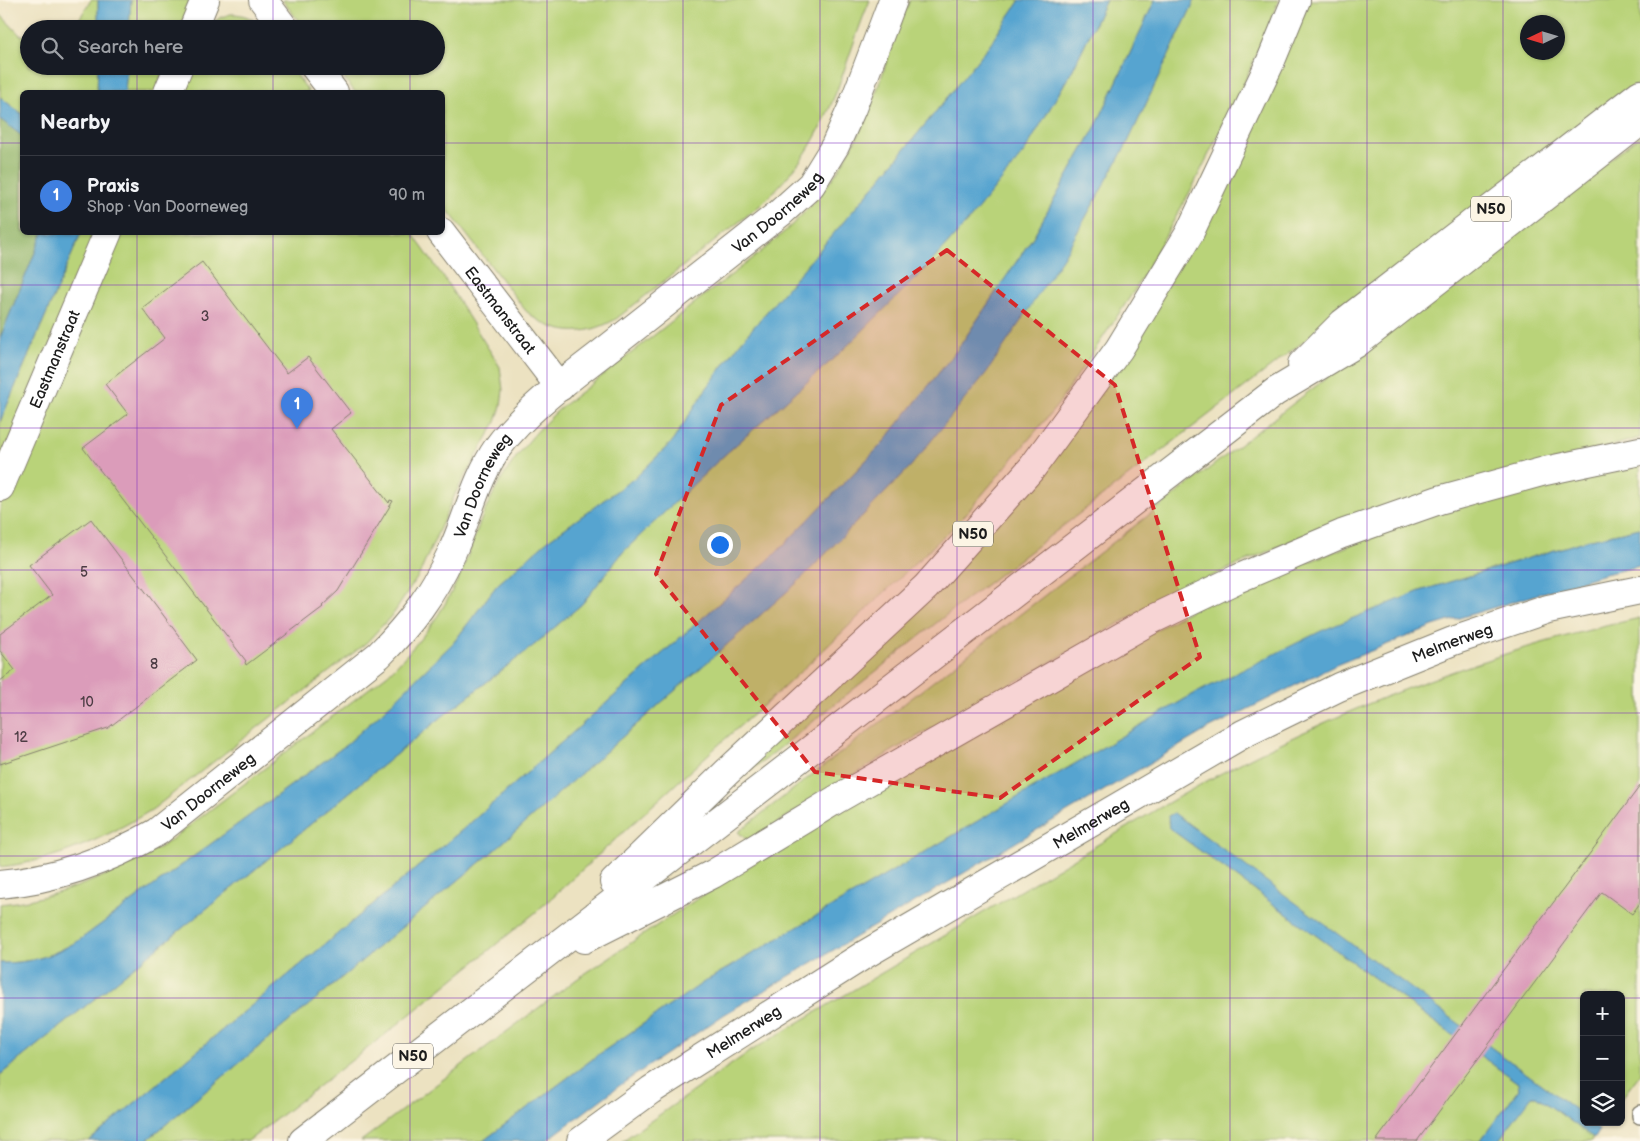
<!DOCTYPE html>
<meta charset="utf-8">
<style>
:root{--surface:#171b24;--page:#242831;--text:#f1f3f6;--muted:#9ea1a6;--line:#363941;--accent:#7c3aed}
body{margin:0;font-family:"Balsamiq Sans",sans-serif;background:var(--page);color:var(--text)}
.controls{position:absolute;right:15px;bottom:15px;display:grid;overflow:hidden;border-radius:8px;box-shadow:0 1px 4px #0004}
.controls button{width:45px;height:45px;display:grid;place-items:center;padding:0;border:0;border-bottom:1px solid var(--line);background:var(--surface);color:var(--text);font:25px sans-serif}
.compass{position:absolute;left:1520px;top:15px;width:45px;height:45px;border-radius:50%;background:var(--surface);box-shadow:0 1px 4px #0004;rotate:266deg}
.you{position:absolute;left:719px;top:544px;width:18px;height:18px;margin:-12px;border:4px solid #fff;border-radius:50%;background:#1a73e8;box-shadow:0 0 0 8px #1a73e833}
.badge{display:grid;place-items:center;width:32px;height:32px;border-radius:50%;background:var(--accent);color:#fff;font-size:16px;font-weight:700}
.pin{position:absolute;translate:-50% -41px;filter:drop-shadow(0 1px 2px #0008)}
.pin::after{content:'';position:absolute;top:26px;width:18px;height:15px;background:inherit;clip-path:polygon(0 0,100% 0,50% 100%)}
.list{margin:0;padding:0;list-style:none}
h2{display:flex;justify-content:space-between;align-items:center;height:65px;margin:0;padding:0 20px;font-size:21px}
h2 small{font-size:16px;font-weight:400;color:var(--muted)}
.list li{display:grid;grid-template-columns:32px 1fr auto;gap:15px;align-items:center;box-sizing:border-box;height:80px;padding:0 20px;border-top:1px solid var(--line)}
.list b{display:block;font-size:19px;white-space:nowrap}
.list p{margin:0;font-size:16px;white-space:nowrap;color:var(--muted)}
.list em{font-size:16px;font-style:normal;color:var(--muted)}
.icon{flex:none;width:28px;height:28px;fill:none;stroke:currentColor;stroke-width:2;stroke-linecap:round;stroke-linejoin:round}
.map{position:relative;flex:none;width:1640px;height:1141px;overflow:hidden}
.search{position:absolute;background:var(--surface);box-shadow:0 1px 4px #0004;left:20px;top:20px;width:425px;height:55px;display:flex;align-items:center;gap:12px;box-sizing:border-box;padding:0 18px;border-radius:28px;color:var(--muted);font-size:19px}
.panel{position:absolute;background:var(--surface);box-shadow:0 1px 4px #0004;left:20px;top:90px;width:425px;height:145px;border-radius:8px}
.map>svg:first-child{display:block}
.green{fill:#b9d379;stroke:#6a784a;fill-rule:evenodd}
.forest{fill:#92b569;stroke:#576842}
.water{fill:#57a4d0;stroke:#3a6076}
.building{fill:#db9cba}
.lines{fill:none;stroke-linecap:round;stroke-linejoin:round}
.service-casing{stroke:#847f6e;stroke-width:18}
.minor-casing{stroke:#847f6e;stroke-width:30}
.tertiary-casing{stroke:#847f6e;stroke-width:30}
.trunk-casing{stroke:#847f6e;stroke-width:30}
.service{stroke:#fff;stroke-width:15}
.minor{stroke:#fff;stroke-width:28}
.tertiary{stroke:#fff;stroke-width:28}
.trunk{stroke:#fff;stroke-width:28}
.marked{fill:#d62828;fill-opacity:0.2;stroke:#d62828;stroke-width:4;stroke-dasharray:10 6;stroke-linejoin:round}
.grid{fill:none;stroke:#7b2cbf;stroke-width:1;stroke-opacity:0.55}
.labels{text-anchor:middle;stroke-width:4;stroke-linejoin:round;paint-order:stroke}
.number-label{font-size:14px;fill:#4c3c44}
.shield{fill:#fcf5e5;stroke:#5f5d58;stroke-width:1}
.shield-label{font-size:15px;font-weight:bold;fill:#1c1c1c}
.street-label{font-size:16px;fill:#1c1c1c;stroke:#fcf5e5}
</style>
<div class="map">
<svg width="1640" height="1141" viewBox="0 0 1640 1141">
<rect width="100%" height="100%" fill="#fcf5e5"/>
<filter id="ink" filterUnits="userSpaceOnUse"><feTurbulence type="fractalNoise" baseFrequency=".02" numOctaves="2"/><feDisplacementMap in="SourceGraphic" scale="10" xChannelSelector="R" yChannelSelector="G"/><feConvolveMatrix kernelMatrix="1 2 1 2 8 2 1 2 1" color-interpolation-filters="sRGB"/></filter>
<filter id="wash" filterUnits="userSpaceOnUse"><feTurbulence type="fractalNoise" baseFrequency=".0096" numOctaves="4" result="noise"/><feDisplacementMap in="SourceGraphic" scale="20" xChannelSelector="R" yChannelSelector="G"/><feGaussianBlur stdDeviation="1.12" result="paint"/><feColorMatrix in="noise" values="0 0 0 0 0 0 0 0 0 0 0 0 0 0 0 0 0 1.4 0 .05"/><feComposite in="paint" operator="in"/></filter>
<g filter="url(#wash)">
<rect width="100%" height="100%" fill="#ece2c1"/>
<!-- green -->
<path class="green" d="M 91,0 L 98,0 L 98,29 L 69,29 L 75,26 Z
M 131,0 L 191,0 L 180,29 L 129,29 Z
M 282,0 L 870,0 C 850,47 839,97 813,141 C 800,165 781,184 763,203 L 616,319 C 583,338 554,335 526,311 L 443,204 L 442,92 L 355,92 L 334,66 L 436,66 L 436,29 L 305,29 Z
M 910,0 L 1020,0 L 988,47 L 933,115 L 875,185 L 740,343 L 704,392 L 672,442 L 637,476 L 546,542 L 497,585 L 454,642 L 392,703 L 346,745 L 78,941 C 51,956 32,963 0,963 L 0,904 C 61,898 115,874 167,843 L 388,674 C 413,649 435,624 451,593 C 465,568 472,541 483,515 C 502,472 529,436 564,405 C 610,370 656,334 701,298 C 761,252 815,216 852,147 C 878,101 888,48 910,0 Z
M 1106,0 L 1155,0 L 1096,126 L 1033,237 L 957,350 L 883,443 L 775,554 L 468,825 L 89,1141 L 0,1141 L 0,1075 L 252,872 L 443,716 L 533,646 L 582,604 L 623,552 L 720,459 L 840,353 L 924,270 L 969,220 L 1025,150 L 1073,69 Z
M 1195,0 L 1279,0 L 1245,81 L 1192,188 L 1136,288 L 1057,406 L 959,522 L 781,690 L 725,739 L 536,912 L 387,1033 L 248,1141 L 146,1141 L 491,853 L 799,581 L 910,467 L 1064,256 L 1128,142 Z
M 1301,0 L 1640,0 L 1640,82 L 1198,423 L 945,616 L 765,760 L 752,769 L 747,765 L 1071,428 ZM 1528,22 L 1558,22 L 1558,52 L 1528,52 Z
M 0,14 L 20,35 L 29,36 L 29,66 L 98,66 L 97,92 L 22,92 L 22,114 L 0,97 Z
M 231,14 C 245,14 254,18 262,29 L 204,29 L 221,17 Z
M 127,66 L 165,66 L 155,92 L 125,92 Z
M 188,66 L 290,66 L 309,92 L 177,92 Z
M 1640,136 L 1640,438 L 1433,493 L 1320,528 L 1172,594 L 897,748 L 748,841 L 738,832 Z
M 81,233 L 99,233 L 0,465 L 0,422 Z
M 117,233 L 412,233 L 444,278 L 500,367 L 503,390 L 501,406 L 496,422 L 456,492 L 419,575 L 394,613 L 366,643 L 153,809 C 106,838 55,861 0,867 L 0,506 Z
M 1640,461 L 1640,528 L 1591,539 L 1420,591 L 1190,696 L 704,982 L 598,1055 L 483,1141 L 361,1141 L 577,979 L 683,908 L 854,800 L 1193,609 L 1432,512 Z
M 1640,618 L 1640,1074 L 1621,1099 L 1621,995 L 1584,995 L 1584,1116 L 1173,813 L 1168,821 L 1169,828 L 1518,1083 L 1519,1089 L 1480,1141 L 622,1141 L 749,1052 L 1161,807 C 1201,784 1242,761 1285,741 C 1398,687 1518,645 1640,618 Z
M 1531,1096 L 1536,1096 L 1593,1137 L 1592,1141 L 1498,1141 Z"/>
<!-- forest -->
<path class="forest" d="M 0,119 L 22,136 L 22,232 L 43,233 L 0,338 Z"/>
<!-- water -->
<path class="water" d="M 98,0 L 131,0 L 129,29 L 98,29 Z
M 1020,0 L 1106,0 L 1073,69 L 1025,151 L 969,220 L 924,270 L 840,353 L 720,459 L 623,552 L 582,604 L 533,646 L 443,716 L 252,872 L 0,1075 L 0,963 C 32,963 51,956 78,941 L 346,745 L 392,703 L 454,642 L 497,585 L 546,542 L 637,476 L 672,442 L 704,392 L 740,343 L 875,185 L 933,115 L 988,47 Z
M 1155,0 L 1195,0 L 1128,142 L 1064,256 L 987,372 L 910,467 L 799,581 L 491,853 L 146,1141 L 89,1141 L 468,825 L 775,554 L 883,443 L 957,350 L 1033,237 L 1096,126 Z
M 98,66 L 127,66 L 125,92 L 97,92 Z
M 0,97 L 22,114 L 22,136 L 0,119 Z
M 43,233 L 81,233 L 0,422 L 0,338 Z
M 1640,528 L 1640,566 L 1601,575 L 1433,626 L 1336,665 L 1208,729 L 725,1014 L 619,1086 L 546,1141 L 483,1141 L 598,1055 L 704,982 L 1190,696 L 1321,631 L 1420,591 L 1591,539 Z
M 1174,813 L 1584,1116 L 1584,1122 C 1591,1122 1595,1124 1600,1130 L 1595,1138 L 1591,1136 L 1536,1096 L 1532,1096 L 1498,1141 L 1480,1141 L 1519,1089 L 1518,1083 L 1169,828 L 1168,816 Z"/>
<g id="blocks">
<!-- building -->
<path class="building" d="M 202,262 L 287,373 L 308,357 L 351,413 L 331,429 L 389,503 L 390,500 L 393,501 L 338,591 L 322,606 L 323,607 L 246,665 L 245,662 L 246,661 L 83,448 L 128,414 L 105,384 L 165,338 L 142,308 Z
M 91,519 L 197,660 L 108,728 L 0,764 L 0,681 L 15,670 L 0,651 L 0,634 L 52,595 L 29,565 Z
M 1640,786 L 1640,903 L 1632,914 L 1602,892 L 1417,1141 L 1376,1141 Z"/>
</g>
</g>
<g filter="url(#ink)">
<use href="#blocks" fill-opacity="0" stroke="#847f6e" stroke-width="1"/>
<g class="lines">
<defs>
<path id="service" d="M 1640,1113 L 1640,1116"/>
<g id="minor">
<path d="M 263,0 L 285,29"/>
<path d="M 193,29 L 205,0"/>
<path d="M 314,66 L 334,92"/>
<path d="M 168,92 L 179,66"/>
<path id="s1" d="M 441,232 L 560,387"/>
<path id="s2" d="M 0,487 L 108,232"/>
<path id="s3" d="M 581,1141 L 651,1090 L 864,955 L 1243,734 L 1339,687 L 1453,641 L 1548,609 L 1640,590"/>
</g>
<g id="tertiary">
<path id="s4" d="M 0,884 C 57,879 107,861 157,832 L 379,655 C 411,623 432,595 451,554 C 468,518 475,480 498,447 C 527,408 573,376 611,346 C 667,302 724,257 780,213 L 811,185 L 835,146 L 852,108 L 893,0"/>
</g>
<path id="trunk" d="M 1302,364 L 1343,323 L 1640,94
M 614,882 L 726,773 L 926,587 L 1032,468 L 1119,349 L 1189,234 L 1270,63 L 1296,0
M 584,939 L 713,874 L 837,799 L 1151,620 L 1237,579 L 1342,534 L 1439,500 L 1545,471 L 1640,451
M 303,1141 L 1275,392 L 1357,343 L 1640,122"/>
</defs>
<!-- service casing -->
<use href="#service" class="service-casing"/>
<!-- minor casing -->
<use href="#minor" class="minor-casing"/>
<!-- tertiary casing -->
<use href="#tertiary" class="tertiary-casing"/>
<!-- trunk casing -->
<use href="#trunk" class="trunk-casing"/>
<!-- service -->
<use href="#service" class="service"/>
<!-- minor -->
<use href="#minor" class="minor"/>
<!-- tertiary -->
<use href="#tertiary" class="tertiary"/>
<!-- trunk -->
<use href="#trunk" class="trunk"/>
</g>
</g>
<!-- marked area -->
<path class="marked" d="M 947,250 L 1115,385 L 1200,657 L 1000,798 L 815,772 L 656,574 L 721,405 Z"/>
<!-- grid -->
<path class="grid" d="M 137,0 L 137,29M 273,0 L 273,29M 410,0 L 410,29M 547,0 L 547,1141M 683,0 L 683,1141M 820,0 L 820,1141M 957,0 L 957,1141M 1093,0 L 1093,1141M 1230,0 L 1230,1141M 1367,0 L 1367,1141M 1503,0 L 1503,1141M 137,66 L 137,92M 273,66 L 273,92M 410,66 L 410,92M 0,143 L 22,143M 442,143 L 1640,143M 137,232 L 137,1141M 273,232 L 273,1141M 410,232 L 410,1141M 0,285 L 1640,285M 0,428 L 1640,428M 0,570 L 1640,570M 0,713 L 1640,713M 0,856 L 1640,856M 0,998 L 1584,998M 1621,998 L 1640,998"/>
<g class="labels">
<!-- number labels -->
<g class="number-label">
<text x="205" y="321">3</text>
<text x="84" y="577">5</text>
<text x="154" y="669">8</text>
<text x="87" y="707">10</text>
<text x="21" y="742">12</text>
</g>
<!-- shield labels -->
<g class="shield">
<rect x="1471" y="196.5" width="40" height="25" rx="4"/>
<rect x="953" y="521.5" width="40" height="25" rx="4"/>
<rect x="393" y="1043.5" width="40" height="25" rx="4"/>
</g>
<g class="shield-label">
<text x="1491" y="214">N50</text>
<text x="973" y="539">N50</text>
<text x="413" y="1061">N50</text>
</g>
<!-- street labels -->
<g class="street-label">
<text dy="6" stroke="none"><textPath href="#s4" startOffset="1058">Van Doorneweg</textPath></text>
<text dy="6" stroke="none"><textPath href="#s1" startOffset="98">Eastmanstraat</textPath></text>
<text dy="6" stroke="none"><textPath href="#s2" startOffset="139">Eastmanstraat</textPath></text>
<text dy="6" stroke="none"><textPath href="#s4" startOffset="651">Van Doorneweg</textPath></text>
<text dy="6" stroke="none"><textPath href="#s3" startOffset="1006">Melmerweg</textPath></text>
<text dy="6" stroke="none"><textPath href="#s4" startOffset="232">Van Doorneweg</textPath></text>
<text dy="6" stroke="none"><textPath href="#s3" startOffset="601">Melmerweg</textPath></text>
<text dy="6" stroke="none"><textPath href="#s3" startOffset="196">Melmerweg</textPath></text>
</g>
</g>
</svg>
<div class="controls">
<button>+</button>
<button>−</button>
<button><svg class="icon" aria-label="layers" viewBox="0 0 24 24"><path d="M12 4l9 5-9 5-9-5zM3 14l9 5 9-5"/></svg></button>
</div>
<svg class="compass" viewBox="-18 -18 36 36"><path d="M0-13l5 13h-10z" fill="#e53935"/><path d="M0 13l5-13h-10z" fill="#9ea1a6"/></svg>
<div class="you"></div>
<div class="pin badge" style="left:297px;top:429px;background:#3f7fe0">1</div>
<div class="search"><svg class="icon" aria-label="search" viewBox="0 0 24 24"><circle cx="10" cy="10" r="6"/><path d="M15 15l6 6"/></svg>Search here</div>
<section class="panel">
<h2>Nearby<small></small></h2>
<ul class="list">
<li><span class="badge" style="background:#3f7fe0">1</span><div><b>Praxis</b><p>Shop · Van Doorneweg</p></div><em>90 m</em></li>
</ul>
</section>
</div>
